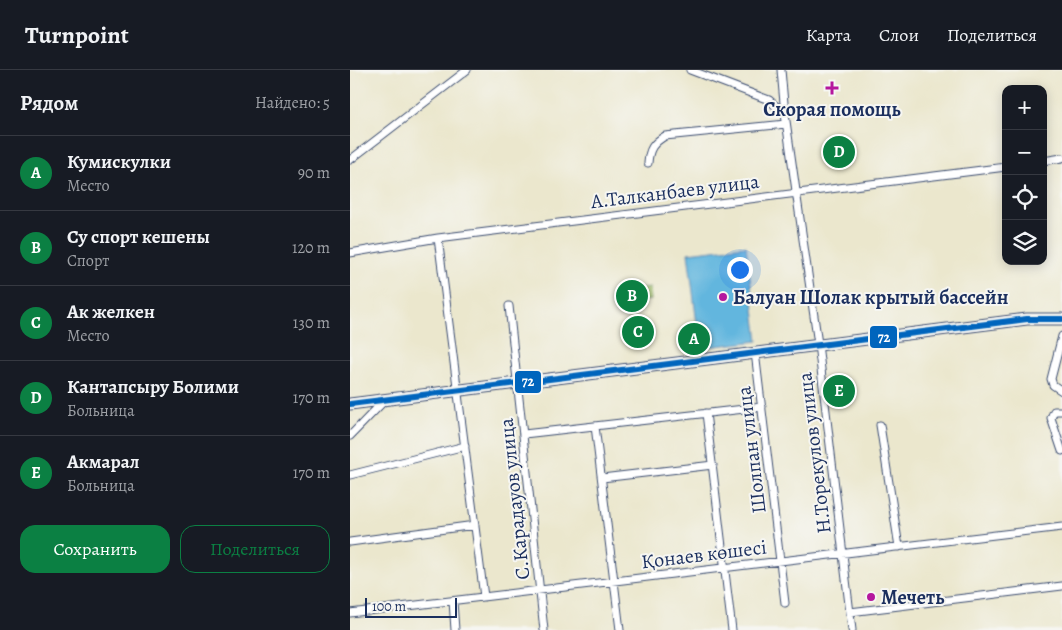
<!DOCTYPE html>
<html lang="ru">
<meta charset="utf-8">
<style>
:root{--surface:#171b24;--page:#242831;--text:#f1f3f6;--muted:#9ea1a6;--line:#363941;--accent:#0b8043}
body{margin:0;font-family:Alegreya,serif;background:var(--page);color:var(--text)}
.controls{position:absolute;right:15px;top:15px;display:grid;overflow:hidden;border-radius:10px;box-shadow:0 2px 12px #0003}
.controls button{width:45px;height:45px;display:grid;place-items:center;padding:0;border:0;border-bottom:1px solid var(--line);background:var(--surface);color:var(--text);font:25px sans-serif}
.scale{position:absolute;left:15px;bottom:12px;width:92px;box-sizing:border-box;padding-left:5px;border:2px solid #1b2f5e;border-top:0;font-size:14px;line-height:18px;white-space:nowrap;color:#1b2f5e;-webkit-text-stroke:4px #f6f6f2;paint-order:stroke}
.you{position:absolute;left:389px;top:199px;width:18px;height:18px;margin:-12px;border:4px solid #fff;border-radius:50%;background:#1a73e8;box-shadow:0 0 0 8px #1a73e833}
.badge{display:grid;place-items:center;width:32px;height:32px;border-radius:50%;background:var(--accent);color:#fff;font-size:16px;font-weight:700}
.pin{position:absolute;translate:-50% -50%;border:2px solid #fff;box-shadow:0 1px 5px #0006}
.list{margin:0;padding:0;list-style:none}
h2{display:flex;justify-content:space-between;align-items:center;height:65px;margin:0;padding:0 20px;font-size:21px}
h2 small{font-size:16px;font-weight:400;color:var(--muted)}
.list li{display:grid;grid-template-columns:32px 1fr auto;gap:15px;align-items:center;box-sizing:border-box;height:75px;padding:0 20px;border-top:1px solid var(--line)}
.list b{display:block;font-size:19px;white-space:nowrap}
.list p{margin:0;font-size:16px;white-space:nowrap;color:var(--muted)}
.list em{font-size:16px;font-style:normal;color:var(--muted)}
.actions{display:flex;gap:10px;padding:15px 20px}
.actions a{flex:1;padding:11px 0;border:1px solid var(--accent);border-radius:15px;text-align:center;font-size:18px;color:var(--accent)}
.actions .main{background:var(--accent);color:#fff}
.icon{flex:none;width:28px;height:28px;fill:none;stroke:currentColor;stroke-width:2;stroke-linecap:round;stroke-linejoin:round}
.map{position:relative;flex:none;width:712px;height:560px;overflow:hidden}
header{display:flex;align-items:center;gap:30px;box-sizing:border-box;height:70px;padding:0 25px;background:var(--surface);border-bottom:1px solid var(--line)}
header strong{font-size:24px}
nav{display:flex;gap:28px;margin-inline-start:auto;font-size:18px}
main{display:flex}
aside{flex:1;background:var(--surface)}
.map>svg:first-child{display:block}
.green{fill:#a7c66e;stroke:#617a66}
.water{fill:#62b6de;stroke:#3e729e}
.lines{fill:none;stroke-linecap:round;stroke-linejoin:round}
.minor-casing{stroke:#3a4b6f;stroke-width:9}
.primary-casing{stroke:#3a4b6f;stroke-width:13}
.minor{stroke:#fff;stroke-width:7}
.primary{stroke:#fff;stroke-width:11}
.bus-1-casing{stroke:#f6f6f2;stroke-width:10}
.bus-1{stroke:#0065bd;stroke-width:6}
.poi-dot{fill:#b5179e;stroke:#f6f6f2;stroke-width:2}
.labels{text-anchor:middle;stroke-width:4;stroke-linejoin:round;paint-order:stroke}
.poi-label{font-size:20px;font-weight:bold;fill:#1b2f5e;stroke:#f6f6f2;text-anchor:start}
.street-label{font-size:20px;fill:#1b2f5e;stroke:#f6f6f2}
.line-badge{stroke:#f6f6f2;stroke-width:2}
.badge-label{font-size:14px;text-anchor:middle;font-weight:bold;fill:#fff}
</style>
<header>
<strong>Turnpoint</strong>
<nav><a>Карта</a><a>Слои</a><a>Поделиться</a></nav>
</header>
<main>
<aside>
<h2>Рядом<small>Найдено: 5</small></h2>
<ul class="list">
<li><span class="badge">A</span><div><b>Кумискулки</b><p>Место</p></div><em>90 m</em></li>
<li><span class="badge">B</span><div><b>Су спорт кешены</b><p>Спорт</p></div><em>120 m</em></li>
<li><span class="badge">C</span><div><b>Ак желкен</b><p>Место</p></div><em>130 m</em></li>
<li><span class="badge">D</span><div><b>Кантапсыру Болими</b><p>Больница</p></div><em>170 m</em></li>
<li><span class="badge">E</span><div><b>Акмарал</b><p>Больница</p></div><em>170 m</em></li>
</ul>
<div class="actions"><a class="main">Сохранить</a><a>Поделиться</a></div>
</aside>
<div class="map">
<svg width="712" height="560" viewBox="0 0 712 560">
<rect width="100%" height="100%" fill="#f6f6f2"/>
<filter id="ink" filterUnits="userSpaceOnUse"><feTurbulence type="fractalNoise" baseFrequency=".02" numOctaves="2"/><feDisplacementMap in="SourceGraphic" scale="10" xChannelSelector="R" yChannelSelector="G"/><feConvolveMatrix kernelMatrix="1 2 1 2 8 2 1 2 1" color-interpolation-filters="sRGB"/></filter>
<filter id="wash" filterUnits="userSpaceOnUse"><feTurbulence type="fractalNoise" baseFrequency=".0096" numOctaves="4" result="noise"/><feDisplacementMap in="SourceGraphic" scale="20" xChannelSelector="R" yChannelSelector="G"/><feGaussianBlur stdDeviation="1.12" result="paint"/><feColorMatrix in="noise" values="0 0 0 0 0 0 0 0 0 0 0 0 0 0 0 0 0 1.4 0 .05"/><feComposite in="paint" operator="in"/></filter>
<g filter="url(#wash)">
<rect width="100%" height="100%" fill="#ebe7cd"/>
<!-- green -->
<path class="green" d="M 300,217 L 301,230 L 264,235 L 262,222 Z"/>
<!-- water -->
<path class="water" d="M 396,176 L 408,271 L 350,278 L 338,183 Z"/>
</g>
<g filter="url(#ink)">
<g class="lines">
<defs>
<path id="minor" d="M 340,0 L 419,30 L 435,44
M 431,0 L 435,44 L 468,274 L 502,560
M 0,90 L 117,0
M 693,91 L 712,88
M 298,93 C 299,79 303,73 315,66 L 436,54
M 88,168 L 134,527
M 0,183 L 88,168 L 656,97
M 159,236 L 194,560
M 712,266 L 701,309 L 703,315 L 712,321
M 405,282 L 435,533
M 712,341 L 704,341 L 701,348 L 712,381
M 356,343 L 382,560
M 530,355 L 549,477
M 245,356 L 270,560
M 174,364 L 412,337
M 0,366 L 35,330
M 0,405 L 115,376
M 252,408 L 363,395
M 0,472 L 125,455
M 103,531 L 105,560
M 500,542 L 712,516
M 0,543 L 712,457"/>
<path id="primary" d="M 0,334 L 677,249 L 712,249"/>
</defs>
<!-- minor casing -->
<use href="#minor" class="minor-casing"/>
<!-- primary casing -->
<use href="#primary" class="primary-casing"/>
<!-- minor -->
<use href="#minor" class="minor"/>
<!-- primary -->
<use href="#primary" class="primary"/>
<defs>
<path id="bus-1" d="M 0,334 L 677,249 L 712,249"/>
</defs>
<!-- bus-1 casing -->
<use href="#bus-1" class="bus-1-casing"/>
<!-- bus-1 -->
<use href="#bus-1" class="bus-1"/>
</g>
</g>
<!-- markers -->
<g class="poi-dot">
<path d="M479.5 10.5h5v5h5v5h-5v5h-5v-5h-5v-5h5z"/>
<circle cx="373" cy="227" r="5"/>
<circle cx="521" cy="527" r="5"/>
</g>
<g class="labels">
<!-- poi labels -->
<g class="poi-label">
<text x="482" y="46" text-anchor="middle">Скорая помощь</text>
<text x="383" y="234">Балуан Шолак крытый бассейн</text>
<text x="531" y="534">Мечеть</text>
</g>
<!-- street labels -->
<g class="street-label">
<text transform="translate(325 121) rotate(-7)" y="7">А.Талканбаев улица</text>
<text transform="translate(401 380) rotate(-97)" y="7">Шолпан улица</text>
<text transform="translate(464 383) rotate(-97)" y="7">Н.Торекулов улица</text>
<text transform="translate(164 429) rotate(-96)" y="7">С.Карадауов улица</text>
<text transform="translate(354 484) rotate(-7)" y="7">Қонаев көшесі</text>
</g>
</g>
<g class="line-badge">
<rect x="519" y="255" width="29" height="24" rx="5" fill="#0065bd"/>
<rect x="164" y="300" width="28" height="24" rx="5" fill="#0065bd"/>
</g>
<g class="badge-label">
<text x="534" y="272">72</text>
<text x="178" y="316">72</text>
</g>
</svg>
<div class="controls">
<button>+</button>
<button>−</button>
<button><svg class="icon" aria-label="locate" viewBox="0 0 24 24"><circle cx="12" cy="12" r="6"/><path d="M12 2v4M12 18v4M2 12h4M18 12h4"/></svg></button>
<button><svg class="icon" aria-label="layers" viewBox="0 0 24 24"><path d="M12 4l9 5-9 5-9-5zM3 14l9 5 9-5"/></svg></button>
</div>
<div class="scale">100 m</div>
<div class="you"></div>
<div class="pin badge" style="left:344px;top:269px">A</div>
<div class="pin badge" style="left:282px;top:226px">B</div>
<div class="pin badge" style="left:288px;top:262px">C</div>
<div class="pin badge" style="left:489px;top:82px">D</div>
<div class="pin badge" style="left:489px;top:321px">E</div>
</div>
</main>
